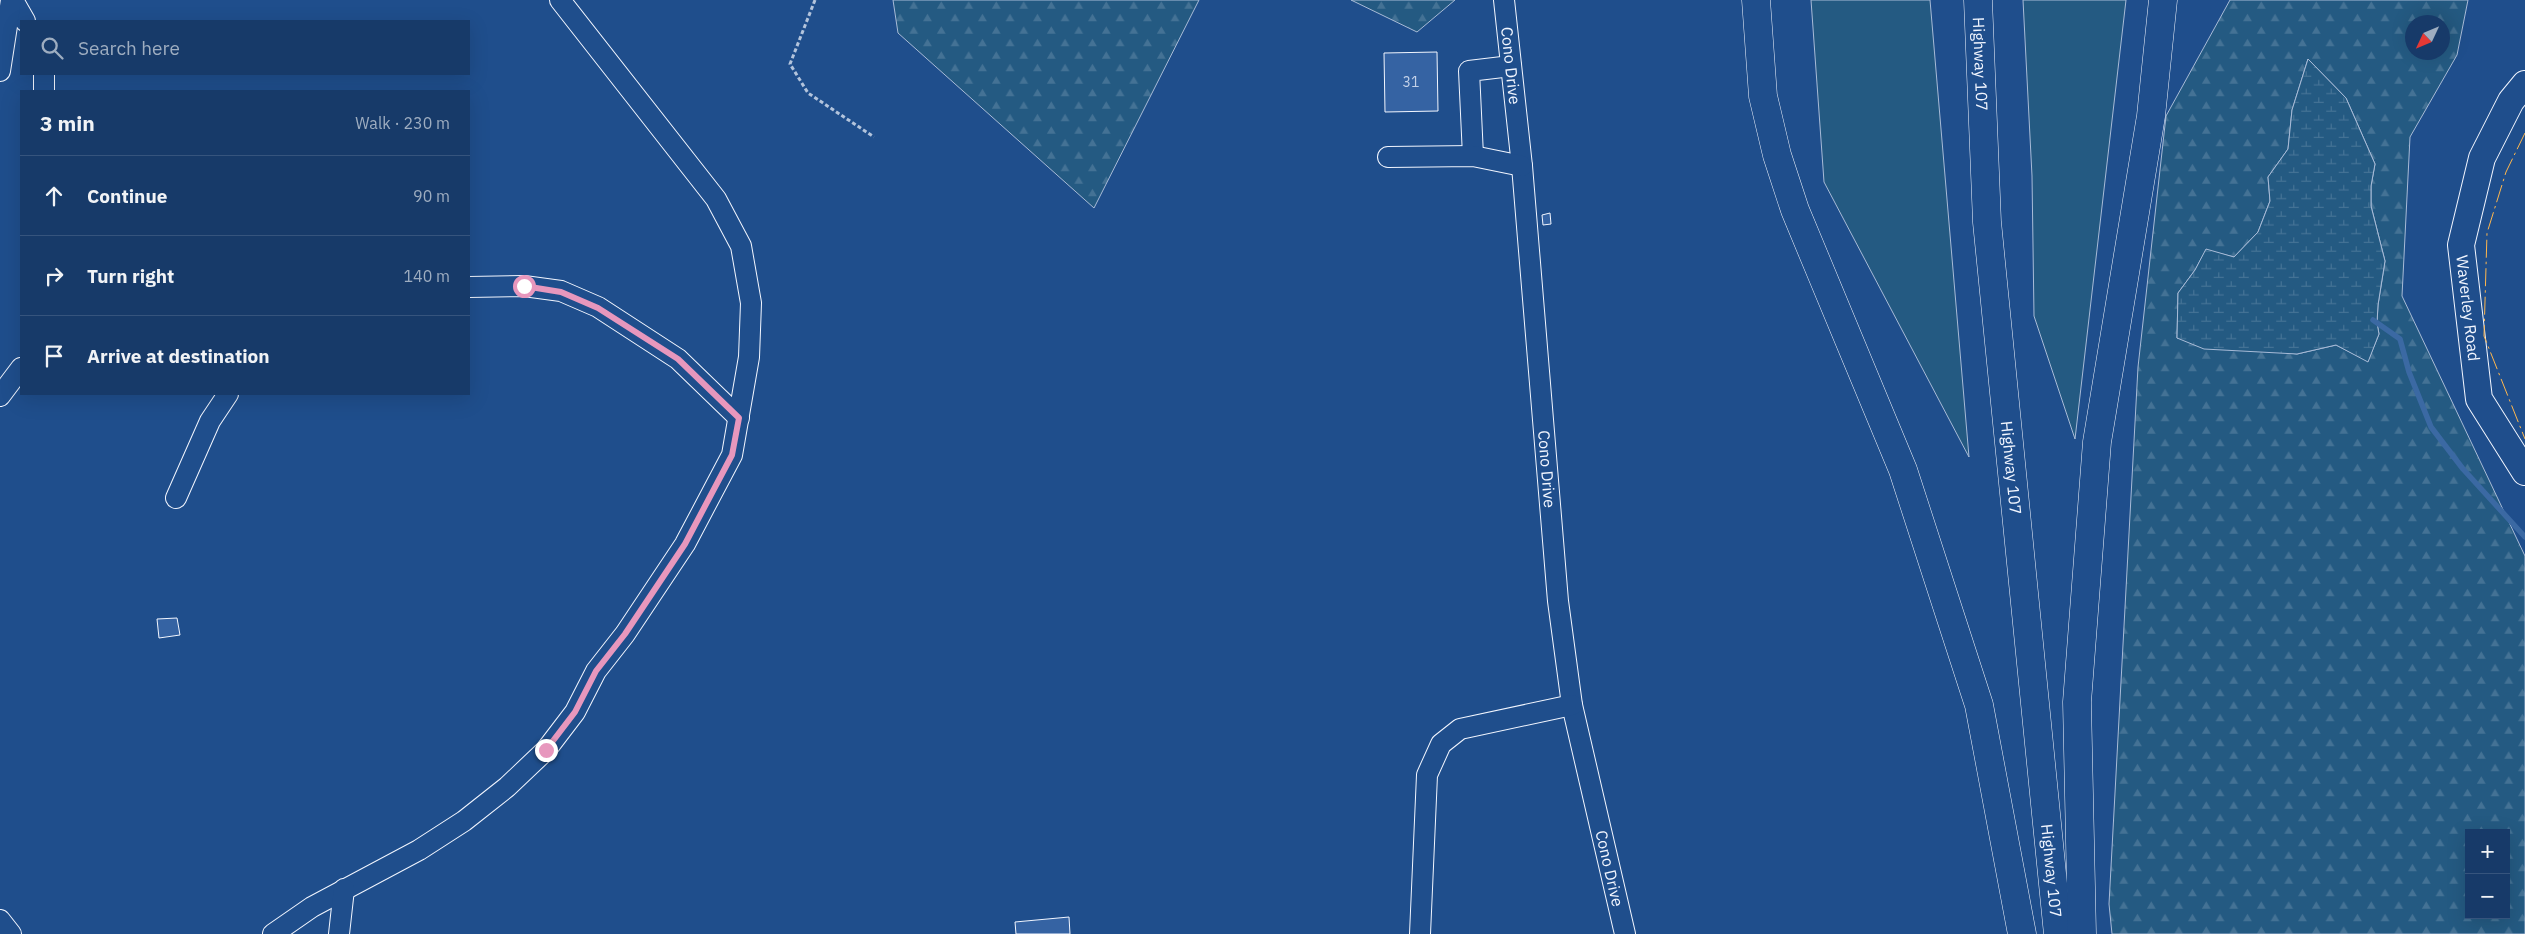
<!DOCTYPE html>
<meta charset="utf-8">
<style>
:root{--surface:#173a69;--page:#20416f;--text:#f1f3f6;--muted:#9eadc0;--line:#36547d}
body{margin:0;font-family:"IBM Plex Sans",sans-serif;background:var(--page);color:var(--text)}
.controls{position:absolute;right:15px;bottom:15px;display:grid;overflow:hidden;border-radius:0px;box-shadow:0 5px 20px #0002}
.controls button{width:45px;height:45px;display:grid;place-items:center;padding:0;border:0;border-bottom:1px solid var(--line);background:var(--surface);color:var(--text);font:25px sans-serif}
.compass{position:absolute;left:2405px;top:15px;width:45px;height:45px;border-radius:50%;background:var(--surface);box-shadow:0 5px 20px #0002;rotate:226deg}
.stop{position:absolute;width:15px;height:15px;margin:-11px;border:4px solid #e797bd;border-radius:50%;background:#fff}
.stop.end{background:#e797bd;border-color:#fff;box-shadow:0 1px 5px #0008}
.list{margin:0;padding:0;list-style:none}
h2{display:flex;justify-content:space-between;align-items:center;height:65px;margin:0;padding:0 20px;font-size:21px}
h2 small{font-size:16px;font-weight:400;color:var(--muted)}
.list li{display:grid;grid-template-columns:32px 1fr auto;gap:15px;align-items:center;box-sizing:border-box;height:80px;padding:0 20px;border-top:1px solid var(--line)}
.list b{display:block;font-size:19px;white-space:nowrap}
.list em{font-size:16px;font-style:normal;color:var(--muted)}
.icon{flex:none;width:28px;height:28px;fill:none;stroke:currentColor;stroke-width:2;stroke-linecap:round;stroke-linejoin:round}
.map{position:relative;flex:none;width:2525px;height:934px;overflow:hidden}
.search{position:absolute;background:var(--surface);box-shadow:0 5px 20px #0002;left:20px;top:20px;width:450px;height:55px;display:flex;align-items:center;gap:12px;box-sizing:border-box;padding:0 18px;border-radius:0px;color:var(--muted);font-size:19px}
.panel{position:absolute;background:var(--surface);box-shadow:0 5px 20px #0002;left:20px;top:90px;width:450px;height:305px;border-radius:0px}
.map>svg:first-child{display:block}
.green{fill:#245a82;stroke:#a8bbd7}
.forest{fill:url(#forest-firs);stroke:#a8bbd7;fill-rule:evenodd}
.wetland{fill:url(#wetland-marsh);stroke:#a8bbd7}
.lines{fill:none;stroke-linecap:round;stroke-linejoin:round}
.stream{stroke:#3b69a3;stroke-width:5.5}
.building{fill:#3563a3;stroke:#f2f6ff}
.minor-casing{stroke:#f2f6ff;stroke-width:22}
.major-casing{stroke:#f2f6ff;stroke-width:28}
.highway-casing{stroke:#f2f6ff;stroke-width:29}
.path{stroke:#b3c4dc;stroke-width:3;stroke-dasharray:4 2.5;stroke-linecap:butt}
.minor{stroke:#1f4e8c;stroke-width:20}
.major{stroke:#1f4e8c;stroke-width:26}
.highway{stroke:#1f4e8c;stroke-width:28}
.power{stroke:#ffb74d;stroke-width:1;stroke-dasharray:18 4 2.5 4;stroke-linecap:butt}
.route{stroke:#e797bd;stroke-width:6}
.labels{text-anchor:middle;stroke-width:4;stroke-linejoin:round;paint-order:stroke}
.number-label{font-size:14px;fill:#c3d1e8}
.street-label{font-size:16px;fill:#f2f6ff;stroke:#1f4e8c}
</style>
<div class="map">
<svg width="2525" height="934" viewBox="0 0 2525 934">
<defs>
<pattern id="forest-firs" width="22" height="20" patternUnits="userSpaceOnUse" patternTransform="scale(1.25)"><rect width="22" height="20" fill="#245a82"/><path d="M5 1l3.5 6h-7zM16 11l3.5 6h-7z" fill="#447295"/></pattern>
<pattern id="wetland-marsh" width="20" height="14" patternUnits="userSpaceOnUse" patternTransform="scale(1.25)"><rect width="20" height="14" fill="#245a82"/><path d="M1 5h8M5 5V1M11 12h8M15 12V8" fill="none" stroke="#447295"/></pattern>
</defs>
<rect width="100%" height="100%" fill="#1f4e8c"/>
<!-- green -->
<path class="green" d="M 1811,0 L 1930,0 L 1969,457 L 1824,182 Z
M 2023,0 L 2126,0 L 2075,439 L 2034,316 L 2032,176 Z"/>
<!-- forest -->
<path class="forest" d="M 893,0 L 1199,0 L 1094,208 L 898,33 Z
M 1351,0 L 1455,0 L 1417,32 Z
M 2230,0 L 2468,0 L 2457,55 L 2410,137 L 2402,296 L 2525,556 L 2525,934 L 2112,934 L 2109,904 L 2138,367 L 2166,116 ZM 2412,22 L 2442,22 L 2442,52 L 2412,52 ZM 2308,59 L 2346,98 L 2375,164 L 2371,186 L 2371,206 L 2385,261 L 2378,305 L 2377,323 L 2379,334 L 2368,361 L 2336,345 L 2297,354 L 2177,338 L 2178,293 L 2195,270 L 2206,250 L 2234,257 L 2258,232 L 2270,201 L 2268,177 L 2288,149 L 2292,110 ZM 2469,833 L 2506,833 L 2506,915 L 2469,915 Z"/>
<!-- wetland -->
<path class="wetland" d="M 2308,59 L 2346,98 L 2375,164 L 2371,186 L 2371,206 L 2385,261 L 2378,305 L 2377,323 L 2379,334 L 2368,362 L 2336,345 L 2297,354 L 2204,349 L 2177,338 L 2178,293 L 2195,270 L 2206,249 L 2234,257 L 2258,232 L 2270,201 L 2268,177 L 2288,149 L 2292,110 Z"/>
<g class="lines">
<!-- stream -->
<path class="stream" d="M 2373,320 L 2400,339 L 2409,372 L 2431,427 L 2463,469 L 2525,537"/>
</g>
<!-- building -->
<path class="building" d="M 1437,52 L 1438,111 L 1385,112 L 1384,53 Z
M 1550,213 L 1551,224 L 1543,225 L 1542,215 Z
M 177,618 L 180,635 L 159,638 L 157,619 Z
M 1069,917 L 1070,934 L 1016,934 L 1015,922 Z"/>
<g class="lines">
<defs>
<g id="minor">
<path d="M 13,0 L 25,21"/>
<path id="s1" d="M 1504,0 L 1522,166 L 1558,601 L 1572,705 L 1625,934"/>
<path d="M 0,71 L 11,0"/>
<path d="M 44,74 L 44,91"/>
<path d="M 1473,156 L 1469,71 L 1511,66"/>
<path d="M 1388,157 L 1473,156 L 1522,166"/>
<path d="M 469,287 L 524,286 L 561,291 L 598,307 L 678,359 L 739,418"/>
<path d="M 0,396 L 21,368"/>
<path d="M 176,498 L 210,421 L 228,394"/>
<path d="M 0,920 L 11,934"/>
<path d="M 273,934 L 312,907 L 419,850 L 464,821 L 507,787 L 546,750 L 575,712 L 596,671 L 625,634 L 685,544 L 732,455 L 749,357 L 751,303 L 741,246 L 716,199 L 560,0"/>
<path d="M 339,934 L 344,889"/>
<path d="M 1420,934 L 1427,775 L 1441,744 L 1460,729 L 1572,705"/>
</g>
<g id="major">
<path id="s2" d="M 2525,84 L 2511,101 L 2482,158 L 2461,245 L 2479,399 L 2525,472"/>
</g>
<g id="highway">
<path d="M 1756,0 L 1763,96 L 1777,155 L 1795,210 L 1903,470 L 1979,705 L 2022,934"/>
<path id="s3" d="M 1978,0 L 1987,222 L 2058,934"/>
<path d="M 2082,934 L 2077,702 L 2097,442 L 2151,116 L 2163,0"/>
</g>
</defs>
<!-- minor casing -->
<use href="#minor" class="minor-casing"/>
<!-- major casing -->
<use href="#major" class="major-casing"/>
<!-- highway casing -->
<use href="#highway" class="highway-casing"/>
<!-- path -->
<path class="path" d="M 815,0 L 790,64 L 808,93 L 874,137"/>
<!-- minor -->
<use href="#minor" class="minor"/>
<!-- major -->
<use href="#major" class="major"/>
<!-- highway -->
<use href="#highway" class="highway"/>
<!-- power -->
<path class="power" d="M 2525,133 L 2506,172 L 2487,233 L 2484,336 L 2525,439"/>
</g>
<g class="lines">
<!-- route -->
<path class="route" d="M 524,286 L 561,292 L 598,308 L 678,359 L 739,418 L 732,455 L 685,544 L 625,634 L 596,671 L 575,712 L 546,750"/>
</g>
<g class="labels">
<!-- number labels -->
<g class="number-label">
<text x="1411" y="87">31</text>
</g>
<!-- street labels -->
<g class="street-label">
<text dy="6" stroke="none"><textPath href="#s3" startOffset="64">Highway 107</textPath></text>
<text dy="6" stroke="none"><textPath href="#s1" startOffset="66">Cono Drive</textPath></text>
<text dy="6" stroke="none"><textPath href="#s2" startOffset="239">Waverley Road</textPath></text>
<text dy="6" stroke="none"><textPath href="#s3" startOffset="469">Highway 107</textPath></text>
<text dy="6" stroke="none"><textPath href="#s1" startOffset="471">Cono Drive</textPath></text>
<text dy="6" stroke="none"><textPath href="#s1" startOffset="876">Cono Drive</textPath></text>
<text dy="6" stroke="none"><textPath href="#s3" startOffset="874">Highway 107</textPath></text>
</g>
</g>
</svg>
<div class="controls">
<button>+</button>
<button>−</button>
</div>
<svg class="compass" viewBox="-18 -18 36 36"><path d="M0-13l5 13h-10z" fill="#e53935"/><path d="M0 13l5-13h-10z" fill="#9eadc0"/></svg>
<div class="stop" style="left:524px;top:286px"></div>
<div class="stop end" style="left:546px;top:750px"></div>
<div class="search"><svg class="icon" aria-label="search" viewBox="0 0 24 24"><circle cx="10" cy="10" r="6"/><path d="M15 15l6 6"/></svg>Search here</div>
<section class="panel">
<h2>3 min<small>Walk · 230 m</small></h2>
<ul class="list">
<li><svg class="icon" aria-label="ahead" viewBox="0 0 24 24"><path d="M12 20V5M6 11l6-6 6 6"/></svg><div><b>Continue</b></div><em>90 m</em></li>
<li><svg class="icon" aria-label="right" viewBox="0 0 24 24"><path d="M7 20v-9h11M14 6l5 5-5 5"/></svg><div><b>Turn right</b></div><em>140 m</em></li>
<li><svg class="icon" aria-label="arrive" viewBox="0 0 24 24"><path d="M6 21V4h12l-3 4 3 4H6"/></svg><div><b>Arrive at destination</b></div></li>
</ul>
</section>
</div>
